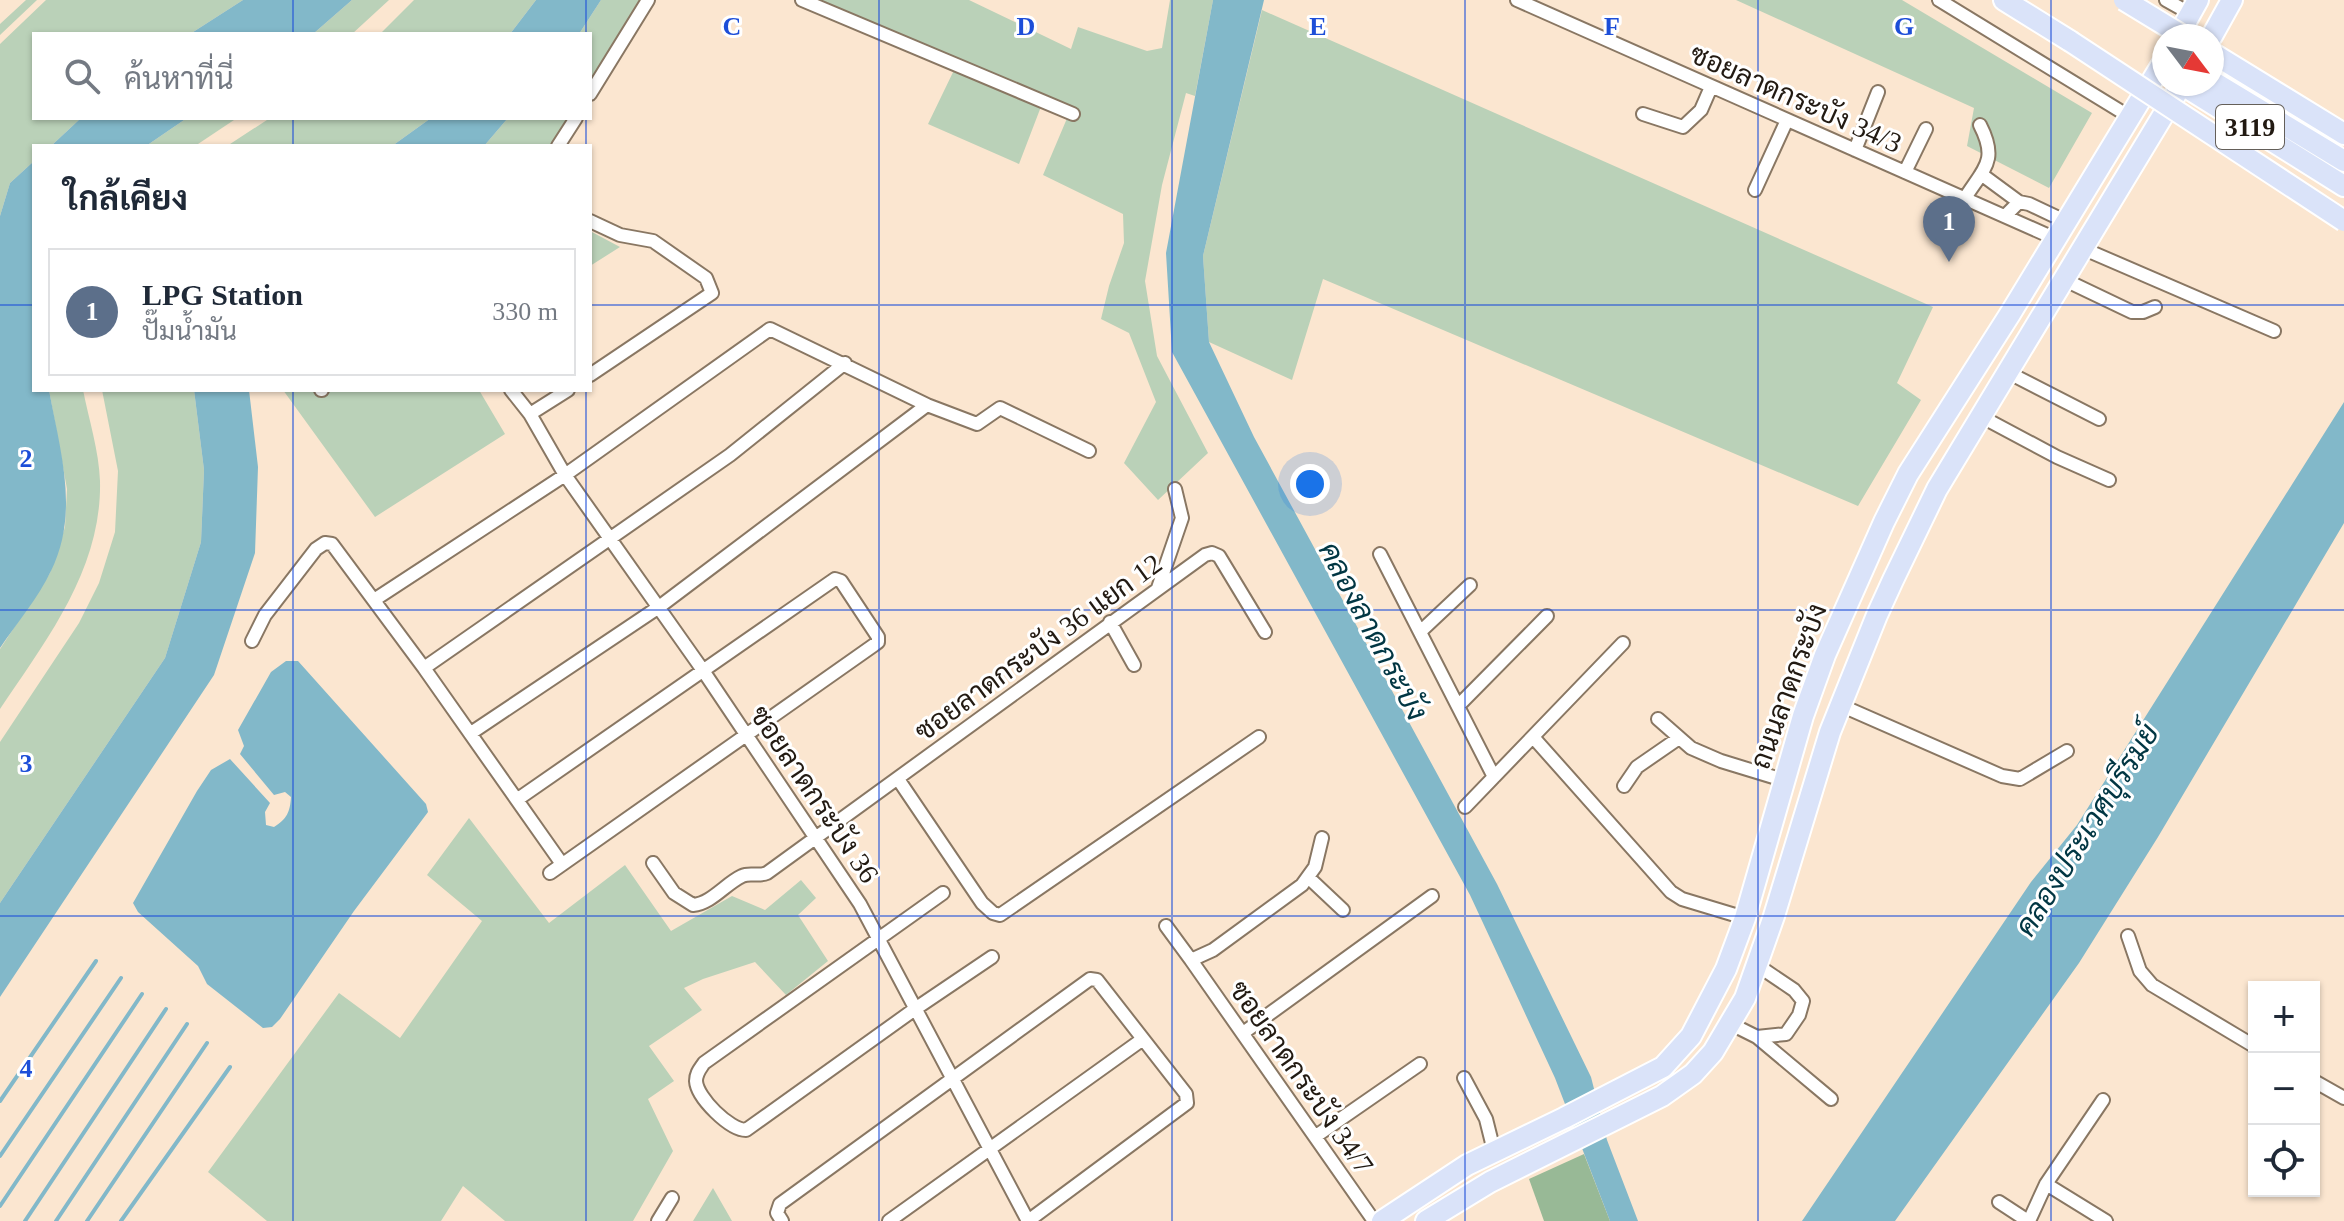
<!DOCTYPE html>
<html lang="th">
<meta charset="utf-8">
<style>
:root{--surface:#fff;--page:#f6f6f7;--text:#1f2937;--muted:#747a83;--line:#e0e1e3;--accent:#b45309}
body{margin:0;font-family:"Times New Roman",Sarabun,serif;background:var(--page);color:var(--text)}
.controls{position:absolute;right:24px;bottom:24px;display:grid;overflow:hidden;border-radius:0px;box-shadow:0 2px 6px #0004}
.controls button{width:72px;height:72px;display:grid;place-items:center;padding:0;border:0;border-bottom:2px solid var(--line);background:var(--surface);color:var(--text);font:40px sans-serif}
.compass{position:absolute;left:2152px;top:24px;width:72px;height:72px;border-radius:50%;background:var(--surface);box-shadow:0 2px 6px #0004;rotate:122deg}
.you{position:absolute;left:1310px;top:484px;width:28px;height:28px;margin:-20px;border:6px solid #fff;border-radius:50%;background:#1a73e8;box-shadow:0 0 0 12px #1a73e833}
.badge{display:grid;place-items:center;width:52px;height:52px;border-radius:50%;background:var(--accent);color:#fff;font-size:26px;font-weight:700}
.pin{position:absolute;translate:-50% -66px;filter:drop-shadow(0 2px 4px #0008)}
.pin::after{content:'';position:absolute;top:42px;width:28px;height:24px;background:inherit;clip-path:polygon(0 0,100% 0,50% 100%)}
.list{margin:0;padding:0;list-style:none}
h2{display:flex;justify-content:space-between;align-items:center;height:104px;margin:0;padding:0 32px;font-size:34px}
h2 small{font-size:26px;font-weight:400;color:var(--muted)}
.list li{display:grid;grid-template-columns:52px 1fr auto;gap:24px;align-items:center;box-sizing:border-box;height:128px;margin:0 16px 16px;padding:0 16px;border:2px solid var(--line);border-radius:0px}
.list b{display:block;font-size:30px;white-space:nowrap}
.list p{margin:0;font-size:26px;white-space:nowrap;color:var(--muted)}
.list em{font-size:26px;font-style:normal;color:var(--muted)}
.icon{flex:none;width:44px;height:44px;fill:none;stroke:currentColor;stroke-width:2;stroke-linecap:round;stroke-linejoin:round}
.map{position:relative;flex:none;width:2344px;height:1221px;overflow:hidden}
.search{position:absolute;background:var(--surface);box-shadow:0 2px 6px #0004;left:32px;top:32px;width:560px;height:88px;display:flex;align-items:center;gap:20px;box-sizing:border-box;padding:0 28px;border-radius:0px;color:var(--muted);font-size:30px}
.panel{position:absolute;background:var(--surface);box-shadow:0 2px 6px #0004;left:32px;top:144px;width:560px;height:248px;border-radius:0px}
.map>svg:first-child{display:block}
.green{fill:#bad1b8}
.forest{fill:#98b996}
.water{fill:#82b8c9}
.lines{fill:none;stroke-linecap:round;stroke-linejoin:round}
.stream{stroke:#82b8c9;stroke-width:4}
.street-casing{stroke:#897763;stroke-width:16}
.primary-casing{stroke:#fff;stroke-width:24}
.street{stroke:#fff;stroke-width:12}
.primary{stroke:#dae3f9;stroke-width:20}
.primary-bridge-casing{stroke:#fff;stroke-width:24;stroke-linecap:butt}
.primary-bridge{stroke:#dae3f9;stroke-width:20}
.grid{fill:none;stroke:#1d4ed8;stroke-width:2;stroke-opacity:0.55}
.labels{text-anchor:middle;stroke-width:6;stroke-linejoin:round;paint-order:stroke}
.shield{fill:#fff;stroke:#645f59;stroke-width:2}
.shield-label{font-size:26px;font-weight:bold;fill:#221a12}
.street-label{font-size:28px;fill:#221a12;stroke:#fff}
.water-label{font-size:30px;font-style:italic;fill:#013643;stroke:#fff}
.grid-label{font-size:26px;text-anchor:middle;font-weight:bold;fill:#1d4ed8;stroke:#fff;stroke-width:6;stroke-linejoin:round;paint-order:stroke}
</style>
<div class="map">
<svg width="2344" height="1221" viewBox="0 0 2344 1221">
<rect width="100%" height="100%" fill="#fbe6d0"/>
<!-- green -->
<path class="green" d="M 26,0 L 37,0 L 0,35 L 0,24 Z
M 46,0 L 243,0 L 190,34 L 34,34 L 34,118 L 81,118 L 51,146 L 34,146 L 34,161 L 10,183 L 0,216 L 0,44 Z
M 352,0 L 389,0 L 352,34 L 313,34 Z
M 414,0 L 536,0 L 510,34 L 380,34 Z
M 601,0 L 639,0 L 590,80 L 590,34 L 579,34 Z
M 808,0 L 969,0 L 1071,49 L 1078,27 L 1147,51 L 1162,48 L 1170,0 L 1213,0 L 1195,96 L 1186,93 L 1162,185 L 1145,281 L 1157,356 L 1208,453 L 1158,500 L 1124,463 L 1156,402 L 1129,333 L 1101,319 L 1109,286 L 1124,243 L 1123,214 L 1043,175 L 1068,116 L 1042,104 L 1019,164 L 928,124 L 956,66 Z
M 1736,0 L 1902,0 L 2092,113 L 2049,188 L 1967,146 L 1974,108 Z
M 1262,10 L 1933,307 L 1897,383 L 1921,400 L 1858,506 L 1323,279 L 1292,380 L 1209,342 L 1203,256 Z
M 187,118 L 237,118 L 195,146 L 146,146 Z
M 270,118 L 431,118 L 392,146 L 227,146 Z
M 508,118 L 567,118 L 551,146 L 484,146 Z
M 590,231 L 620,247 L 590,266 Z
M 49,390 L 83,390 C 89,420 99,451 100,481 C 102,569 47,639 0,709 L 0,649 L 50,573 L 65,527 L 67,489 Z
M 102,390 L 194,390 L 204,470 L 201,542 L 165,658 L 0,903 L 0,742 L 79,623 L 99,583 L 115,532 L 118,471 Z
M 283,390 L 479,390 L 505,434 L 375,517 Z
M 469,818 L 549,923 L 625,865 L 671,931 L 732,896 L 765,910 L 801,880 L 816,898 L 798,915 L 828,961 L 786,995 L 755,962 L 703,979 L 684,988 L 702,1010 L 649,1046 L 674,1081 L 648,1099 L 673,1151 L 633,1221 L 505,1221 L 463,1186 L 441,1221 L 267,1221 L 208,1172 L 339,993 L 400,1038 L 482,921 L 427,875 Z
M 713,1188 L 732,1221 L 693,1221 Z"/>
<!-- forest -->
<path class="forest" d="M 1584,1154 L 1610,1221 L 1544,1221 L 1529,1179 Z"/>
<!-- water -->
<path class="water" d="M 243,0 L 352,0 L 313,34 L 190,34 Z
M 536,0 L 601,0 L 579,34 L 510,34 Z
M 1213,0 L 1264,0 L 1203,256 L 1209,342 L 1254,437 L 1497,884 L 1591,1077 L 1607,1140 L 1638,1221 L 1610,1221 L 1555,1078 L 1470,895 L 1172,352 L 1166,253 Z
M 81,118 L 187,118 L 146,146 L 51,146 Z
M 431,118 L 508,118 L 484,146 L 392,146 Z
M 34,161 L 34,390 L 49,390 C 60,451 80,512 51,571 C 38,598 17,623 0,648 L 0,216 L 10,183 Z
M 194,390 L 249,390 L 258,467 L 255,553 L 214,675 L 0,997 L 0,903 L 165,658 L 201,542 L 204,470 Z
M 2344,402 L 2344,523 L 2158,837 L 2079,963 L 1895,1221 L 1802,1221 L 2031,882 L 2077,825 Z
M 286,661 L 298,661 L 426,804 L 428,812 L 354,911 L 280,1019 L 272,1027 L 263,1028 L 207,984 L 198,966 L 138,912 L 133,903 L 197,791 L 211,770 L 230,759 L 270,803 L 265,812 L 266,825 L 274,827 C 287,819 290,812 291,797 L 285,792 L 274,795 L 240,754 L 244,746 L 238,730 L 271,672 Z"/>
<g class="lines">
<!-- stream -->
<path class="stream" d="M 0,1101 L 96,961
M 0,1156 L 121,978
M 0,1206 L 142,994
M 25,1221 L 166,1009
M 56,1221 L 187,1024
M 87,1221 L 207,1043
M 121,1221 L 230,1067"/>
<defs>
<path id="street" d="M 802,0 L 1073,114
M 1517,0 L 2056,239
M 1939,0 L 2130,117
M 2166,0 L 2191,14
M 590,94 L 648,0
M 1643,114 L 1683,127 L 1701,110 L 1711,87
M 558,146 L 576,118
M 1855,150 L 1878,92
M 1905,172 L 1926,129
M 1981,174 L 2019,202
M 1755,190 L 1787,120
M 1965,198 C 1985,167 1998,160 1980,125
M 2005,216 L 2019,202 L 2029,204 L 2067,222
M 590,221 L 620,235 L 653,241 L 706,278 L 712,293 L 590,375
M 2084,249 L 2274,331
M 2065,280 L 2132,312 L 2143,312 L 2155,307
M 2009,373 L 2099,419
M 321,390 L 322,390
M 511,390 L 530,414 L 565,475 L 702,669 L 860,904 L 1028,1221
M 530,414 L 568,390
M 1982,417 L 2057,457 L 2109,480
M 1380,554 L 1494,777
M 1158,588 L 1182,518 L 1175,489
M 374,600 L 565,475 L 770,329 L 927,405
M 1110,622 L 1134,665
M 1420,632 L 1470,585
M 252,641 L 265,615 L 316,549 L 325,543 L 332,544 L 424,668 L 562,864
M 424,668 L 730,455 L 845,363
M 1840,705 L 2002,776 L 2020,779 L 2067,751
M 1458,706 L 1547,616
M 1658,719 L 1691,748 L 1721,761 L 1783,780
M 471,733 L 659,607 L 927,405 L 977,424 L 1000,408 L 1089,451
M 1533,737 L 1671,892 L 1682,899 L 1745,918
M 898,779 L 982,903 L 993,913 L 1000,915 L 1259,737
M 1624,786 L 1637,767 L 1679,738
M 518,799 L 835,579 L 841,581 L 878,637 L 878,642 L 874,645 L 550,873
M 1465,807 L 1623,643
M 1322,838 L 1315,867 L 1302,885 L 1213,950 L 1191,960 L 1374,1221
M 653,863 L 674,893 L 693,905 C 712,903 725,884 742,876 C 750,872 758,877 767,873 L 1205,555 L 1212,553 L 1219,556 L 1265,632
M 1309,878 L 1343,910
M 943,893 L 704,1063 C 700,1069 696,1073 696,1081 C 697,1098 730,1130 746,1130 L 915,1009 L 992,957
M 1166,926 L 1191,960
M 2128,936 L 2140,971 L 2152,985 L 2254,1046
M 1731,1024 L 1757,1037 L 1831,1099
M 1243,1033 L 1432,896
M 1757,1037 L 1786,1034 L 1799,1015 L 1803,1001 L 1794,990 L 1757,965
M 1464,1078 L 1486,1119 L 1494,1151
M 2314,1081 L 2344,1098
M 1316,1136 L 1420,1064
M 2046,1184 L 2106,1221
M 1999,1202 L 2028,1221
M 658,1221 L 672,1198
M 782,1221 L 777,1213 L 780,1204 L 1090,979 L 1097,980 L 1186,1094 L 1187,1103 L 1028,1221
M 889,1221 L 1143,1039
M 2029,1221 L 2046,1184 L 2103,1100"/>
<path id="primary" d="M 2004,0 L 2070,41
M 2178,36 L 2198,0
M 2212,36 L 2232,0
M 2212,53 L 2344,134
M 2212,81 L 2344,161
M 2181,84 L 2344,186
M 1382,1221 L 1467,1165 L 1564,1118 L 1663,1067 L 1691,1036 L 1726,969 L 1745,918 L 1803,716 L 1825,655 L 1884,522 L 1908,474 L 2010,314 L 2164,61
M 1426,1221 L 1490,1182 L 1662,1096 L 1693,1074 L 1713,1052 L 1745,998 L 1774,916 L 1830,732 L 1877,615 L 1893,580 L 1937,489 L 2182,84"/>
</defs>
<!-- street casing -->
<use href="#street" class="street-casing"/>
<!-- primary casing -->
<use href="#primary" class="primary-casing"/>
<!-- street -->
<use href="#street" class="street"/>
<!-- primary -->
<use href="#primary" class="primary"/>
<defs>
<path id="primary-bridge" d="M 2124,0 L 2183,36
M 2070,41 L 2344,221"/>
</defs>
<!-- primary-bridge casing -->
<use href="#primary-bridge" class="primary-bridge-casing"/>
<!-- primary-bridge -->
<use href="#primary-bridge" class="primary-bridge"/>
</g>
<!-- grid -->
<path class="grid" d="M 293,0 L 293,34M 586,0 L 586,34M 879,0 L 879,1221M 1172,0 L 1172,1221M 1465,0 L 1465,1221M 1758,0 L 1758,1221M 2051,0 L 2051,1221M 293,118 L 293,146M 586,118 L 586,146M 0,305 L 34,305M 590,305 L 2344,305M 293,390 L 293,1221M 586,390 L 586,1221M 0,610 L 2344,610M 0,916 L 2344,916"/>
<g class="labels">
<!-- shield labels -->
<rect class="shield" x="2216" y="105" width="68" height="44" rx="6"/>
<g class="shield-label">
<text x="2250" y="136">3119</text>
</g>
<!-- street labels -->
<g class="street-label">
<text transform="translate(1796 98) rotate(24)" y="10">ซอยลาดกระบัง 34/3</text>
<text transform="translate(1038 647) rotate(-36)" y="10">ซอยลาดกระบัง 36 แยก 12</text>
<text transform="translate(1788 686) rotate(-70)" y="10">ถนนลาดกระบัง</text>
<text transform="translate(815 794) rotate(56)" y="10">ซอยลาดกระบัง 36</text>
<text transform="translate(1302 1077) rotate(55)" y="10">ซอยลาดกระบัง 34/7</text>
</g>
<!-- water labels -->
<g class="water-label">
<text transform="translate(1373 631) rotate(62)" y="10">คลองลาดกระบัง</text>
<text transform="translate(2087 830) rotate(-58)" y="10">คลองประเวศบุรีรมย์</text>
</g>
</g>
<g class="grid-label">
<text x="732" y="35">C</text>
<text x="1026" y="35">D</text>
<text x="1318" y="35">E</text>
<text x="1612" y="35">F</text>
<text x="1904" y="35">G</text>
<text x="26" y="467">2</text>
<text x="26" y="772">3</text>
<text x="26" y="1077">4</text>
</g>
</svg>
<div class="controls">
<button>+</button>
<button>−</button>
<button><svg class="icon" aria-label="locate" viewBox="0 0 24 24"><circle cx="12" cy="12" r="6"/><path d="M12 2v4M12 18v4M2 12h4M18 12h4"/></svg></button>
</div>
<svg class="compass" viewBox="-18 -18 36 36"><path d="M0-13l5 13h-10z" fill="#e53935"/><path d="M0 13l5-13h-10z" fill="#747a83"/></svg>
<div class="you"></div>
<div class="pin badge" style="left:1949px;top:262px;background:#5c6f8a">1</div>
<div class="search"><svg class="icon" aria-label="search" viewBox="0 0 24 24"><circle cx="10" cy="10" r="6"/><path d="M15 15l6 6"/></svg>ค้นหาที่นี่</div>
<section class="panel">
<h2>ใกล้เคียง<small></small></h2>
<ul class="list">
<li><span class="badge" style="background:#5c6f8a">1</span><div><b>LPG Station</b><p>ปั๊มน้ำมัน</p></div><em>330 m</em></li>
</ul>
</section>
</div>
